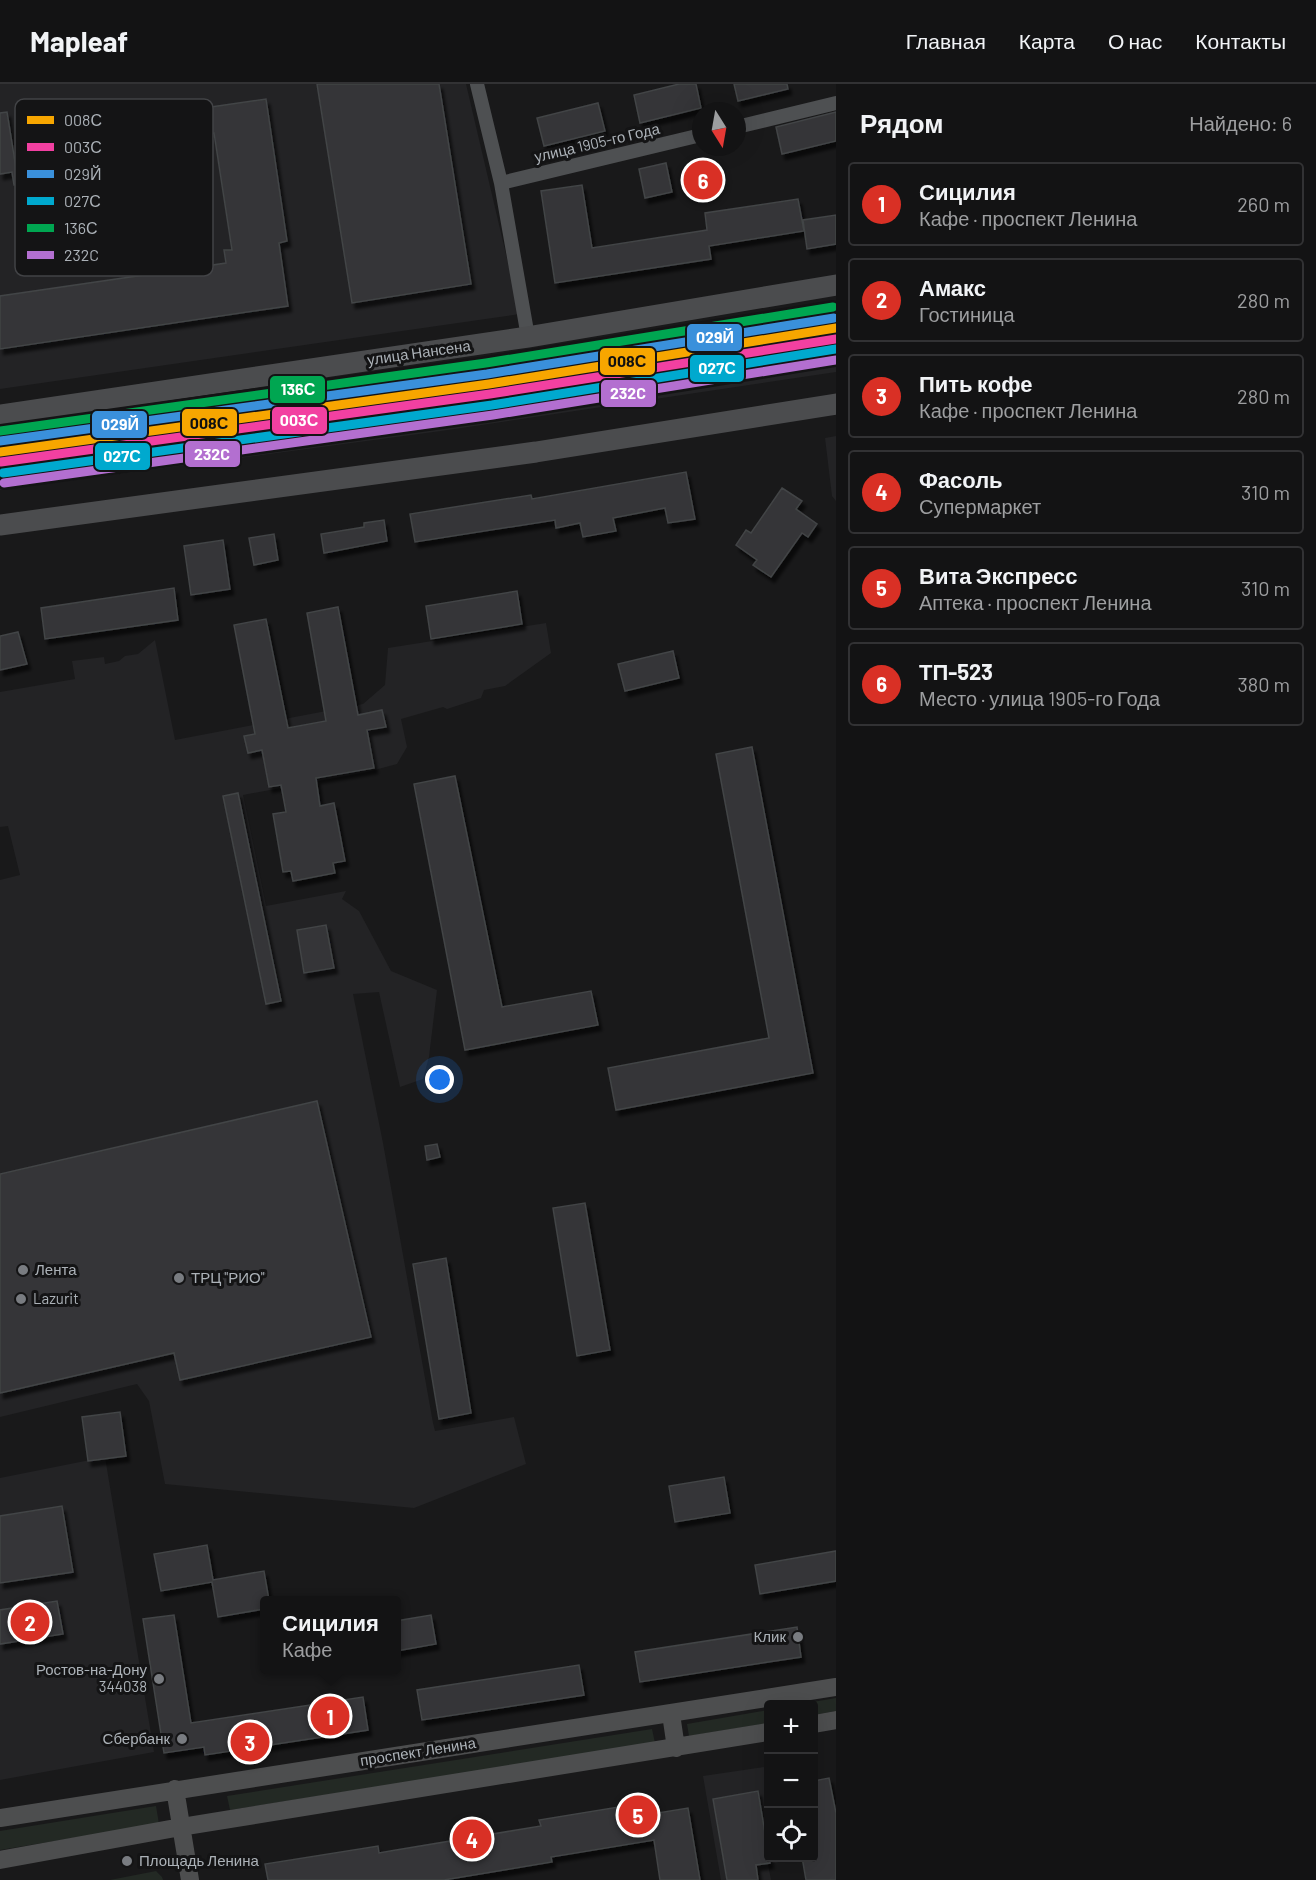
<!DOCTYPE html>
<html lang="ru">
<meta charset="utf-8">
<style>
:root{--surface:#131314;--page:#1c1c1d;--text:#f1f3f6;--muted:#9d9ea0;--line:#323234;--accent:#d93025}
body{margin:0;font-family:Barlow,sans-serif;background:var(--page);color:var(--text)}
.controls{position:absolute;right:18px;bottom:18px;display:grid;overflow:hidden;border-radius:6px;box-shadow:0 6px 24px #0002}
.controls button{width:54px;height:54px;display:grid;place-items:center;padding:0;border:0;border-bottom:2px solid var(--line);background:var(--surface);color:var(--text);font:30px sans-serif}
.compass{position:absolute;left:692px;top:18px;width:54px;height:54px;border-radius:50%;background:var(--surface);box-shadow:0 6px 24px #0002;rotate:169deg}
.you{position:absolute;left:440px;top:996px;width:21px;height:21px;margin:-15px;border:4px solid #fff;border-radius:50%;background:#1a73e8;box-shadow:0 0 0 9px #1a73e833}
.badge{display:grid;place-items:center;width:39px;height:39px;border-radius:50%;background:var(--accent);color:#fff;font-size:20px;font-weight:700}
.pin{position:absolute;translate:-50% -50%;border:3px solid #fff;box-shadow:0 2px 6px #0006}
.popup{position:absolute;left:260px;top:1512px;width:141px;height:78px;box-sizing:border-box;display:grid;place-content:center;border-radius:6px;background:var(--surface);filter:drop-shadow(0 2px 4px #0005);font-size:20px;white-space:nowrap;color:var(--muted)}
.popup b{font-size:22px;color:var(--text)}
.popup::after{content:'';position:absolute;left:50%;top:100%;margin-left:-12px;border:12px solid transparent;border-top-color:var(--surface)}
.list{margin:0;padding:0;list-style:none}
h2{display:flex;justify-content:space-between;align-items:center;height:78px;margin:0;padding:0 24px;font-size:26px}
h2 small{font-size:20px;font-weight:400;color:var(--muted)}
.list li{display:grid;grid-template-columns:39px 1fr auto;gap:18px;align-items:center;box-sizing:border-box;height:84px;margin:0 12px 12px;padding:0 12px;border:2px solid var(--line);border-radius:6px}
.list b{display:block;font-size:22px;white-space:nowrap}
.list p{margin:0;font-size:20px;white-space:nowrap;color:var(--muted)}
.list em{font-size:20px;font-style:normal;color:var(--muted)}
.icon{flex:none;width:33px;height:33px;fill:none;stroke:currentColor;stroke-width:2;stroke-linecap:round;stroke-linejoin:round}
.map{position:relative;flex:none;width:836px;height:1796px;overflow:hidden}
header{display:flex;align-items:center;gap:36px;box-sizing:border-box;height:84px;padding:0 30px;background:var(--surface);border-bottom:2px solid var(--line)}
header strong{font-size:28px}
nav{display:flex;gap:33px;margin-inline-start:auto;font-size:21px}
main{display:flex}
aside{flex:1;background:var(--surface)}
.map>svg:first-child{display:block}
.built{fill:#232325}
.green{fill:#232924}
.building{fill:#353637;stroke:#424446;stroke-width:1.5;filter:url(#shadow)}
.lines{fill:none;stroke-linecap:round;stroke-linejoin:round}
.street{stroke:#4e5052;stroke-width:14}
.secondary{stroke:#4d4e4f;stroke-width:18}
.primary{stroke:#4b4c4e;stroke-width:21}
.rail-1-casing{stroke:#141415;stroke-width:14}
.rail-2-casing{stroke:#141415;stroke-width:14}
.rail-3-casing{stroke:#141415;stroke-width:14}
.rail-4-casing{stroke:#141415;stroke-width:14}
.rail-5-casing{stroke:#141415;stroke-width:14}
.rail-6-casing{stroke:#141415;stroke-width:14}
.rail-1{stroke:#f7a600;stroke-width:9}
.rail-2{stroke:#f240a1;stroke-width:9}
.rail-3{stroke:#3a90db;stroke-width:9}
.rail-4{stroke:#00a9ce;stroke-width:9}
.rail-5{stroke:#00a651;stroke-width:9}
.rail-6{stroke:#b36fd0;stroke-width:9}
.poi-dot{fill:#797c81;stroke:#141415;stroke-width:2}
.labels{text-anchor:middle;stroke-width:6;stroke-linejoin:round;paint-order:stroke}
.street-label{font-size:15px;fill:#acb2b8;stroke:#141415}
.poi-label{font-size:15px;fill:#acb2b8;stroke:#141415;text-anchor:start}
.key{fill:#141415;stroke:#424346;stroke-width:1.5}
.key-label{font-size:16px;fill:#acb2b8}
.line-badge{stroke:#141415;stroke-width:2}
.badge-label{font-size:16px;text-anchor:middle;font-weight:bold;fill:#fff}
.pale-badge-label{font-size:16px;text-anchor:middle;font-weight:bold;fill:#111}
</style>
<header>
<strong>Mapleaf</strong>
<nav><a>Главная</a><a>Карта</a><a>О нас</a><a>Контакты</a></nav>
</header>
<main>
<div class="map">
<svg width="836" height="1796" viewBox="0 0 836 1796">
<defs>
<filter id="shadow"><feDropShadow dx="3.5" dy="5.5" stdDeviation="1.5" flood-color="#0009"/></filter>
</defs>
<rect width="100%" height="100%" fill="#19191a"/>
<!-- built -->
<path class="built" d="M 0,0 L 466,0 L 520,230 L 0,305 Z
M 836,225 L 836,288 L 441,347 L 0,406 L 0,348 L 432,291 Z
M 836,352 L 836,417 L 832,412 L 825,354 Z
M 546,539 L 551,569 L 505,602 L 484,606 L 481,614 L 447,625 L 443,623 L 401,635 L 407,663 L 397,680 L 367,688 L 243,711 L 266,822 L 346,807 L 342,815 L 359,827 L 391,887 L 437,906 L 429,973 L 423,995 L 400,1003 L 379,908 L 353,910 L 383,1059 L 433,1339 L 435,1347 L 514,1333 L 526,1380 L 414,1424 L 165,1400 L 149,1317 L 137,1300 L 0,1333 L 0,796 L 20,791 L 8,742 L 0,743 L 0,608 L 75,595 L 72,577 L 104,573 L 105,580 L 119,577 L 125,572 L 138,570 L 155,556 L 175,656 L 363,620 L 385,601 L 388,564 Z
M 105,1373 L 154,1668 L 0,1696 L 0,1394 Z
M 764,1683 L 768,1712 L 768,1774 L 779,1774 L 780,1778 L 768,1780 L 771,1796 L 721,1796 L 703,1692 Z"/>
<!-- green -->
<path class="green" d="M 836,1614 L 836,1627 L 814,1631 L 814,1620 L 801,1620 Z
M 768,1626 L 768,1639 L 689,1652 L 687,1640 Z
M 652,1645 L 655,1659 L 230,1726 L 227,1712 Z
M 156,1722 L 159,1740 L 0,1766 L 0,1747 Z
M 156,1787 L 162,1793 L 163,1796 L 110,1796 Z"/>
<!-- building -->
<path class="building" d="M 317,0 L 439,0 L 471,200 L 352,219 Z
M 679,0 L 696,0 L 701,24 L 640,39 L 634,11 Z
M 734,0 L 787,0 L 788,5 L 738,17 Z
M 266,15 L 287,157 L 279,159 L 288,222 L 0,265 L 0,212 L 226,179 L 224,166 L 232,166 L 214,49 L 195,52 L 191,26 Z
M 598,19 L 605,47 L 544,62 L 537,34 Z
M 7,28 L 16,84 L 29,82 L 31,98 L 14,101 L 12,88 L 0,90 L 0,29 Z
M 836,28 L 836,57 L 782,70 L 776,43 Z
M 138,34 L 147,91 L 64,104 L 55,47 Z
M 666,79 L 672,108 L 645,114 L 639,85 Z
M 711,88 L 713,100 L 695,104 L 692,92 Z
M 582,101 L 592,164 L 707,146 L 705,129 L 798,115 L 804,147 L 709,162 L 711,175 L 555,199 L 541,107 Z
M 836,131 L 836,160 L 807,165 L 803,136 Z
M 686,388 L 695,435 L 668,439 L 665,424 L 613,434 L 616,447 L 583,453 L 580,439 L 556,444 L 555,436 L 415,458 L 410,430 L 531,411 L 532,415 Z
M 782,404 L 802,417 L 796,425 L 817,440 L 808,453 L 802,449 L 771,493 L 753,481 L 757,476 L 736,461 L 746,446 L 751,449 Z
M 384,436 L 387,457 L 324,469 L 321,450 L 364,443 L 364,439 Z
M 274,450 L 278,476 L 254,481 L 249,454 Z
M 223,456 L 230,505 L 191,511 L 184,462 Z
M 174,504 L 178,536 L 45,555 L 41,524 Z
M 517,507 L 522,540 L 431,555 L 426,522 Z
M 338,523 L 358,631 L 382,626 L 386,643 L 367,646 L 374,684 L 316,694 L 320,722 L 334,719 L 345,777 L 333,779 L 335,789 L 293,797 L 291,787 L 283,788 L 273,730 L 286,728 L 281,701 L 269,703 L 262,666 L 248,669 L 244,652 L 255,650 L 234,541 L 266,535 L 288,644 L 326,637 L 307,529 Z
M 18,548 L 27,580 L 0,586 L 0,552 Z
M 673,567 L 679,594 L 625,607 L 618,580 Z
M 752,663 L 813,989 L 616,1026 L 608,984 L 769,954 L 716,670 Z
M 455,692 L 502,923 L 591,907 L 598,941 L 465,966 L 414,700 Z
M 238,709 L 281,917 L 266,920 L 223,712 Z
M 326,841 L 334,884 L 304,889 L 297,846 Z
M 317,1017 L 371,1253 L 180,1296 L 174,1269 L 0,1309 L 0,1090 Z
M 437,1060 L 440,1073 L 427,1076 L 425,1062 Z
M 585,1119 L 610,1266 L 577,1272 L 553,1124 Z
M 446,1174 L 471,1329 L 439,1335 L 413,1180 Z
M 120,1328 L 126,1372 L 88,1377 L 82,1333 Z
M 724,1393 L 730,1429 L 675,1438 L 669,1402 Z
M 62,1422 L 73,1488 L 0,1499 L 0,1432 Z
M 207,1461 L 213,1496 L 264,1487 L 269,1516 L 264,1516 L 264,1525 L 218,1533 L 212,1498 L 161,1507 L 154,1470 Z
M 836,1467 L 836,1497 L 760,1510 L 755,1481 Z
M 57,1517 L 63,1550 L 0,1560 L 0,1526 Z
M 174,1531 L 191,1639 L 363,1613 L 368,1646 L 205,1671 L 204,1663 L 164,1669 L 143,1535 Z
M 431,1531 L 436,1560 L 396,1567 L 396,1537 Z
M 797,1543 L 801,1573 L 640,1598 L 635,1568 Z
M 579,1581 L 584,1611 L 422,1636 L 417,1606 Z
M 829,1694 L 836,1729 L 836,1796 L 806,1796 L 802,1773 L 813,1773 L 813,1697 Z
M 758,1707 L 770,1779 L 756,1781 L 758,1796 L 727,1796 L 713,1715 Z
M 649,1718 L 652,1730 L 688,1724 L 700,1796 L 660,1796 L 654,1756 L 551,1773 L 552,1778 L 444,1796 L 268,1796 L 265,1780 L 378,1762 L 379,1769 L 396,1766 L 541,1742 L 539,1736 Z"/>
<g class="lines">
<!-- street -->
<path class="street" d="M 477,0 L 501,99 L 528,253
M 737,43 L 836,19
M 501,99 L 701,51"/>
<!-- secondary -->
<path class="secondary" d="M 671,1630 L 676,1664
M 814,1640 L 836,1636
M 175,1705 L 190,1796
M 0,1734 C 278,1688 558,1649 836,1603
M 0,1776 L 181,1743 L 768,1648"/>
<!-- primary -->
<path class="primary" d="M 0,331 L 528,253 L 836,201
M 0,441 L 536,368 L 836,320"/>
<defs>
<path id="rail-1" d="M 0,368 L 489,300 L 836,244"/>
<path id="rail-2" d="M 1,378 L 490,310 L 836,255"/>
<path id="rail-3" d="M 0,357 L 487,290 L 834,234"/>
<path id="rail-4" d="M 3,389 L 492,321 L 836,265"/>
<path id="rail-5" d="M 0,347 L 486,279 L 833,223"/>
<path id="rail-6" d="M 4,399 L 493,331 L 836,276"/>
</defs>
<!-- rail-1 casing -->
<use href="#rail-1" class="rail-1-casing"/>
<!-- rail-2 casing -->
<use href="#rail-2" class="rail-2-casing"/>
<!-- rail-3 casing -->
<use href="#rail-3" class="rail-3-casing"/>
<!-- rail-4 casing -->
<use href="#rail-4" class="rail-4-casing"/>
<!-- rail-5 casing -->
<use href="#rail-5" class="rail-5-casing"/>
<!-- rail-6 casing -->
<use href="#rail-6" class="rail-6-casing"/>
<!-- rail-1 -->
<use href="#rail-1" class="rail-1"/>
<!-- rail-2 -->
<use href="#rail-2" class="rail-2"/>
<!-- rail-3 -->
<use href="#rail-3" class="rail-3"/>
<!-- rail-4 -->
<use href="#rail-4" class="rail-4"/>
<!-- rail-5 -->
<use href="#rail-5" class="rail-5"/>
<!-- rail-6 -->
<use href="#rail-6" class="rail-6"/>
</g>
<!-- markers -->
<g class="poi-dot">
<circle cx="23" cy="1186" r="6"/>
<circle cx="179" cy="1194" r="6"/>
<circle cx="21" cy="1215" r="6"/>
<circle cx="798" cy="1553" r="6"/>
<circle cx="159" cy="1595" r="6"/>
<circle cx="182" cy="1655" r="6"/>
<circle cx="127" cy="1777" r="6"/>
</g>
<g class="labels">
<!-- street labels -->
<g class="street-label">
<text transform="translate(597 59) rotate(-13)" y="5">улица 1905-го Года</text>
<text transform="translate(419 269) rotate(-8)" y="5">улица Нансена</text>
<text transform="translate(418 1668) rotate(-9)" y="5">проспект Ленина</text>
</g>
<!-- poi labels -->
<g class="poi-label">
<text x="35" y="1191">Лента</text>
<text x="191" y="1199">ТРЦ "РИО"</text>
<text x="33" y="1220">Lazurit</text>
<text x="786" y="1558" text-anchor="end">Клик</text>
<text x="147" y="1591" text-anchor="end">Ростов-на-Дону<tspan x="147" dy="17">344038</tspan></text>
<text x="170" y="1660" text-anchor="end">Сбербанк</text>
<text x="139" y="1782">Площадь Ленина</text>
</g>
</g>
<!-- legend -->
<rect x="15" y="15" width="198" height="177" rx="9" class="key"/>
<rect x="27" y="32" width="27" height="8" fill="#f7a600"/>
<rect x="27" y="59" width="27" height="8" fill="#f240a1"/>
<rect x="27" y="86" width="27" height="8" fill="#3a90db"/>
<rect x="27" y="113" width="27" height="8" fill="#00a9ce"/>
<rect x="27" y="140" width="27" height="8" fill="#00a651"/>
<rect x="27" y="167" width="27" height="8" fill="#b36fd0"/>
<g class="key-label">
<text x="64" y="42">008С</text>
<text x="64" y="69">003С</text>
<text x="64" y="96">029Й</text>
<text x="64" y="123">027С</text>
<text x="64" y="150">136С</text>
<text x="64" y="177">232C</text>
</g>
<g class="line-badge">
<rect x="686" y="239" width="57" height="29" rx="6" fill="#3a90db"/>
<rect x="599" y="263" width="57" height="29" rx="6" fill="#f7a600"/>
<rect x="689" y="270" width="56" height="29" rx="6" fill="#00a9ce"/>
<rect x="269" y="291" width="57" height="29" rx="6" fill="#00a651"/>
<rect x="600" y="295" width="57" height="29" rx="6" fill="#b36fd0"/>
<rect x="271" y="322" width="57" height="29" rx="6" fill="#f240a1"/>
<rect x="181" y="324" width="57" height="29" rx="6" fill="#f7a600"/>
<rect x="91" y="326" width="57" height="29" rx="6" fill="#3a90db"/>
<rect x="184" y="356" width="57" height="28" rx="6" fill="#b36fd0"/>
<rect x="94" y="358" width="57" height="29" rx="6" fill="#00a9ce"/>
</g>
<g class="badge-label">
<text x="715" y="259">029Й</text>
<text x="717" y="290">027С</text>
<text x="298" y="311">136С</text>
<text x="628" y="315">232C</text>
<text x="299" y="342">003С</text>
<text x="120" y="346">029Й</text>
<text x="212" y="376">232C</text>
<text x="122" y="378">027С</text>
</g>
<g class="pale-badge-label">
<text x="627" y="283">008С</text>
<text x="209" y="345">008С</text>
</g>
</svg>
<div class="controls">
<button>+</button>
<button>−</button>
<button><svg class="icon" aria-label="locate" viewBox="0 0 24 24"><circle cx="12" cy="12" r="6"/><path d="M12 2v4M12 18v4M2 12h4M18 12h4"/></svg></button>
</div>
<svg class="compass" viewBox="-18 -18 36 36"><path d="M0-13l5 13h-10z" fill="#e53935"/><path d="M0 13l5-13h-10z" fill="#9d9ea0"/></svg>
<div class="you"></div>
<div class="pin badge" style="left:330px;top:1632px">1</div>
<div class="popup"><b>Сицилия</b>Кафе</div>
<div class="pin badge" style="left:30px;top:1538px">2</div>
<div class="pin badge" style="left:250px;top:1658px">3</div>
<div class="pin badge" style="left:472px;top:1755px">4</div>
<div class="pin badge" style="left:638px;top:1731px">5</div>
<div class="pin badge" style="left:703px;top:96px">6</div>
</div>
<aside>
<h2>Рядом<small>Найдено: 6</small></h2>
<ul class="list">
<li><span class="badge">1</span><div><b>Сицилия</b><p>Кафе · проспект Ленина</p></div><em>260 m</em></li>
<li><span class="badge">2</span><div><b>Амакс</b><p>Гостиница</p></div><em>280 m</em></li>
<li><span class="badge">3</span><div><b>Пить кофе</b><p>Кафе · проспект Ленина</p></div><em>280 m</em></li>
<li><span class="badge">4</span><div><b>Фасоль</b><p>Супермаркет</p></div><em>310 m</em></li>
<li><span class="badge">5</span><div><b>Вита Экспресс</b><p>Аптека · проспект Ленина</p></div><em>310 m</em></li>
<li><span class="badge">6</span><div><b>ТП-523</b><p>Место · улица 1905-го Года</p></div><em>380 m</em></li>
</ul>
</aside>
</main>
